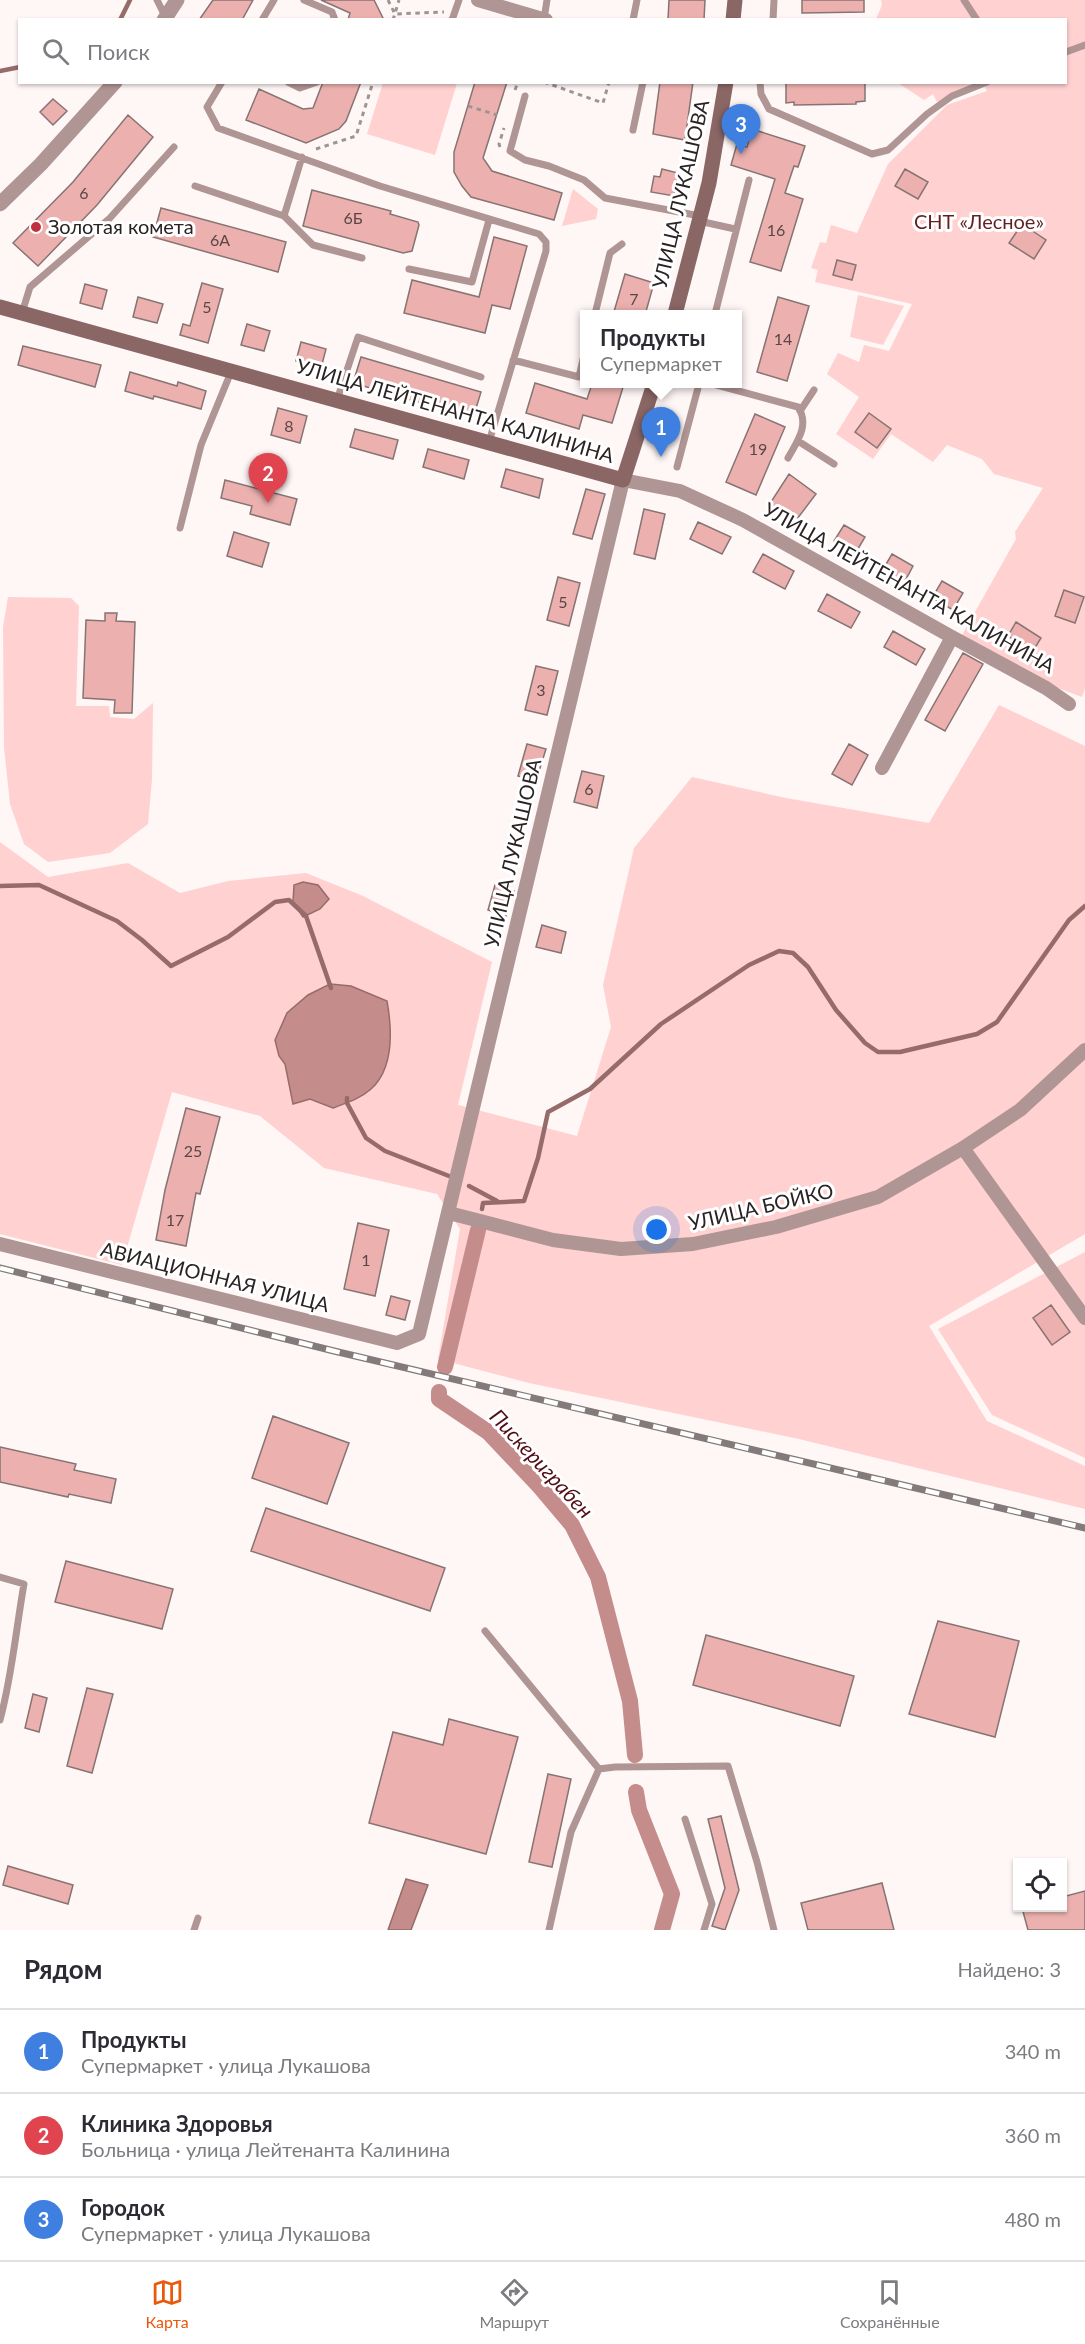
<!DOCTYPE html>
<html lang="ru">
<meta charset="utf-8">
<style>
:root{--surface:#fff;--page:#f2f2f3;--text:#2b2b33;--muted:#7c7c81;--line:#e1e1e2;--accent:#ea580c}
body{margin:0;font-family:Lato,sans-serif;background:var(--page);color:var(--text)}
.controls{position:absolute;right:18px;bottom:18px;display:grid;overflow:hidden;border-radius:0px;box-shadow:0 2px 4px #0004}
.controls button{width:54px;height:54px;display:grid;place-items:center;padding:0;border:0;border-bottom:2px solid var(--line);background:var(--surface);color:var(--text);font:30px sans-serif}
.you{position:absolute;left:657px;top:1230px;width:21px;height:21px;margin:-15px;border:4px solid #fff;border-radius:50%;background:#1a73e8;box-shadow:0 0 0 9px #1a73e833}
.badge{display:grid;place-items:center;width:39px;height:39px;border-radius:50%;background:var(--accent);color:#fff;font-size:20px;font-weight:700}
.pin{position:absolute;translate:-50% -50px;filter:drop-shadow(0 2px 3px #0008)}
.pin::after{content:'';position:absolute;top:32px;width:21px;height:18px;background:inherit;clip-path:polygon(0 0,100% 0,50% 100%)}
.popup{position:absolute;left:580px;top:310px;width:162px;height:78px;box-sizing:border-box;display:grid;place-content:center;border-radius:0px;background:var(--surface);filter:drop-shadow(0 2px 4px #0005);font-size:20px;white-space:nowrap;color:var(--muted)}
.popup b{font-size:22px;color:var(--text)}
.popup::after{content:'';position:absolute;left:50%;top:100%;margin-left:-12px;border:12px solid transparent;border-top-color:var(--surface)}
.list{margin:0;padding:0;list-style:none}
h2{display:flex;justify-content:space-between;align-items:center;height:78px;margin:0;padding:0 24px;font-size:26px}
h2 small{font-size:20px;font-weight:400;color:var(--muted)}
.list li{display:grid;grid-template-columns:39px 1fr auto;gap:18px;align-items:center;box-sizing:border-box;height:84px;padding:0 24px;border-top:2px solid var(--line)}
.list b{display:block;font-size:22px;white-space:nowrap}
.list p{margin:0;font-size:20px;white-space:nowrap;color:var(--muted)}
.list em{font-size:20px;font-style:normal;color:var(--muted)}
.icon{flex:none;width:33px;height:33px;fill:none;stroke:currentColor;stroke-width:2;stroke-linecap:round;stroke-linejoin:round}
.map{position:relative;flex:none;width:1085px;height:1930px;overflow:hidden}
.search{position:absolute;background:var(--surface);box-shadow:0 2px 4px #0004;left:18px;right:18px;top:18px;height:66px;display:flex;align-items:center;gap:15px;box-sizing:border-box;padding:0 21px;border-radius:0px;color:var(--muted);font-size:22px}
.sheet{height:330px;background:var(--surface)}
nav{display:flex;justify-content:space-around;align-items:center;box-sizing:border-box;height:84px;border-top:2px solid var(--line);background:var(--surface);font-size:16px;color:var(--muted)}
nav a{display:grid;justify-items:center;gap:3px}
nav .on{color:var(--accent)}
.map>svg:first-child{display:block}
.green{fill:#ffd1d0}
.water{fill:#c48c8a;stroke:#966c6b;stroke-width:1.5}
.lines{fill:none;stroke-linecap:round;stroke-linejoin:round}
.stream{stroke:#966c6b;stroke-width:4.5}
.canal{stroke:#c48c8a;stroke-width:16}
.building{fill:#ecb1af;stroke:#867473;stroke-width:1.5}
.path{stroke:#9d9494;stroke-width:3;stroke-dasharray:4.5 4.5;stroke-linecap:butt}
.service{stroke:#af9594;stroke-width:7}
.minor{stroke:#af9594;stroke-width:14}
.tertiary{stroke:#af9594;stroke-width:15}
.secondary{stroke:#8a6665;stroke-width:15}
.rail-casing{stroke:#837b7b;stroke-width:7}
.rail{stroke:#fff;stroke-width:4.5;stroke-dasharray:14;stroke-linecap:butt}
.poi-dot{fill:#c0303e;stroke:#fff;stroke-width:2}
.labels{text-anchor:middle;stroke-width:6;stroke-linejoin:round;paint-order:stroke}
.number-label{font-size:16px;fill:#5b4646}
.street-label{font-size:20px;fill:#2b2323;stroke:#fff}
.park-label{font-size:20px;fill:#631f22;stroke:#fff}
.poi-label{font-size:20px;fill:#2b2323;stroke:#fff;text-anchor:start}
.water-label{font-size:21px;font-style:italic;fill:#530e15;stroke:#fff}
</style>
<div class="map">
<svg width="1085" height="1930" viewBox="0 0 1085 1930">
<rect width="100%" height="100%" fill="#fff6f6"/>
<!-- green -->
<path class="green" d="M 881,0 L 1085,0 L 1085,688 L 1082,697 L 994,664 L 957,644 L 1016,539 L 1015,532 L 1043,488 L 994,474 L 982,459 L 947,445 L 933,462 L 891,434 L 873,459 L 836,434 L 859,397 L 827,374 L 838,353 L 859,362 L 864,345 L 889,351 L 912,304 L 815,282 L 818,270 L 811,268 L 820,242 L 826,243 L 831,225 L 857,233 L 888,164 L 947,105 L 987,91 L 984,85 L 937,102 L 933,94 L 924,100 L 898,83 L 1066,82 L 1066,20 L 876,19 L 882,5 Z
M 383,83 L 457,83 L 435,155 L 367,134 Z
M 573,189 L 598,209 L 596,219 L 562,226 Z
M 858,295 L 904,306 L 883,345 L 850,337 Z
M 8,597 L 71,598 L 79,606 L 76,706 L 109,706 L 110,717 L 134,719 L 153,703 L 152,779 L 148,824 L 110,853 L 48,862 L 24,844 L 10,804 L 4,747 L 3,627 Z
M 999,705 L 1085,746 L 1085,1234 L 929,1326 L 987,1421 L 1085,1466 L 1085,1509 L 799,1439 L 529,1383 L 438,1359 L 460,1229 L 437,1194 L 324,1168 L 260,1116 L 172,1092 L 122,1265 L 0,1234 L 0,842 L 48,877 L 128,863 L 180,893 L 228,881 L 306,873 L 363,896 L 492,962 L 458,1105 L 577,1136 L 611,1027 L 603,985 L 634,848 L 692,777 L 786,798 L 929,823 Z
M 1085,1252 L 1085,1458 L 992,1415 L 938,1329 Z"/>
<!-- water -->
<path class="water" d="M 303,882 L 318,885 L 329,899 L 320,909 L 303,917 L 293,902 L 294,885 Z
M 330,984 L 351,986 L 387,1001 C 392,1029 394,1068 371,1089 C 360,1099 346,1103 333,1108 L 310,1099 L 293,1104 L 285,1064 L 279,1056 L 275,1040 L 287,1013 L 308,995 Z
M 406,1879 L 428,1885 L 411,1930 L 388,1930 Z"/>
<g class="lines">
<!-- stream -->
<path class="stream" d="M 120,20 L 130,0
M 0,71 L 20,67
M 0,886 L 39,885 L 117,921 L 142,940 L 171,966 L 228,937 L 275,902 L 289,900 L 306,916 L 331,988
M 347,1098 L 347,1103 L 366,1138 L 385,1151 L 449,1176
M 469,1186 L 497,1201
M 482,1209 L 483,1203 L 524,1201 L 538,1158 L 548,1112 L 590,1089 L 661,1024 L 749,965 L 779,951 L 793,953 L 808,967 L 836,1010 L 865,1043 L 878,1052 L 900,1052 L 977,1034 L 997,1022 L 1069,920 L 1085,906"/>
<!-- canal -->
<path class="canal" d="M 445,1367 L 478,1230
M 439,1392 L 439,1399 L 488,1432 L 540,1487 L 572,1525 L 598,1577 L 630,1701 L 635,1755
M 636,1792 L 639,1810 L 672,1894 L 662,1930"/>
</g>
<!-- building -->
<path class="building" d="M 213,0 L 253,0 L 242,20 L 199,20 Z
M 321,0 L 374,0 L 384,20 L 348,20 L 350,13 Z
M 669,0 L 705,0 L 704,20 L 668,20 Z
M 802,0 L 864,0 L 864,12 L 802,13 Z
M 323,82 L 361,82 L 346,121 L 339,129 L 306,143 L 246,120 L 259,89 L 303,109 L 313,108 Z
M 475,82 L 507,82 L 483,158 L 492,171 L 562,193 L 554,220 L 471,197 L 462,186 L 454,172 L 454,152 Z
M 660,82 L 693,82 L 685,140 L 653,134 Z
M 786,82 L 865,82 L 865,101 L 856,102 L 856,104 L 794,105 L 794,102 L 786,103 Z
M 53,99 L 67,111 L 53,125 L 40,112 Z
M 128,115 L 153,137 L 97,205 L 38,266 L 13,243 L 73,182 Z
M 752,129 L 805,146 L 798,167 L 794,166 L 785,193 L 803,199 L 781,271 L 750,262 L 775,179 L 731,165 L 737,144 L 747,147 Z
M 662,169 L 678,173 L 674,196 L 651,192 L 654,176 L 660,177 Z
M 905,169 L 928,182 L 918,199 L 895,186 Z
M 312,190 L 391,211 L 390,214 L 418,222 L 419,225 L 412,251 L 403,253 L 303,226 Z
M 161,208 L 286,242 L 278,272 L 153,237 Z
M 1022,224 L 1046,240 L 1034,259 L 1009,243 Z
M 494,237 L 527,246 L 510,309 L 492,305 L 485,333 L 404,313 L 412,280 L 479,297 Z
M 837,260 L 856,265 L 852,280 L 833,275 Z
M 625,274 L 654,283 L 645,315 L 613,315 Z
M 202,283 L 223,289 L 208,343 L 180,335 L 183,324 L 190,326 Z
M 85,284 L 107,290 L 102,309 L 80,303 Z
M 138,297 L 163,304 L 157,323 L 133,317 Z
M 778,297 L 809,306 L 787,381 L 757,372 Z
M 247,324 L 270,331 L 264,351 L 241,345 Z
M 301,342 L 326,349 L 321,368 L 296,361 Z
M 23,346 L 101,365 L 95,387 L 18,365 Z
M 361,357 L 481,392 L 473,418 L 353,383 Z
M 130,372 L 177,386 L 178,382 L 206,391 L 201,409 L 154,396 L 153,399 L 125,391 Z
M 535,383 L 587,399 L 592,384 L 624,384 L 612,423 L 583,415 L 579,429 L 526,413 Z
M 278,408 L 307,416 L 300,443 L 271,435 Z
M 869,413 L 891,429 L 877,448 L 855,432 Z
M 755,414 L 785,427 L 756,495 L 726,482 Z
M 355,429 L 398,440 L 393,459 L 350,447 Z
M 428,449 L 469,460 L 464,479 L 423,467 Z
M 506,469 L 543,479 L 539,498 L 501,487 Z
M 789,474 L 816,494 L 794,523 L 769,505 Z
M 225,480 L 297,499 L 290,525 L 250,514 L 252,506 L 221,498 Z
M 586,489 L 605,494 L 592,539 L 573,534 Z
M 644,509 L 665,514 L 655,559 L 634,554 Z
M 698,522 L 731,537 L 722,554 L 690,539 Z
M 844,525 L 865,537 L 855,554 L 834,541 Z
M 234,532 L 269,543 L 262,567 L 227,556 Z
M 763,554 L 794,571 L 785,589 L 753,572 Z
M 892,554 L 913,566 L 904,583 L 882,571 Z
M 558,577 L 580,583 L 569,626 L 547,620 Z
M 942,581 L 963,593 L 953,610 L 932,598 Z
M 1064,590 L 1084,597 L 1075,623 L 1055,616 Z
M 827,594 L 860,612 L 851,628 L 818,611 Z
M 105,613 L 117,613 L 116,621 L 135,622 L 132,713 L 114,713 L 115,700 L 83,698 L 86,620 L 105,621 Z
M 1016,622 L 1041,638 L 1033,651 L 1008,636 Z
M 893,631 L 925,649 L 916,665 L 884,647 Z
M 963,653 L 983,664 L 945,731 L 925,720 Z
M 536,666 L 558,671 L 547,715 L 525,710 Z
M 527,744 L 546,749 L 536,781 L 518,776 Z
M 849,744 L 868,755 L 852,785 L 832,774 Z
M 582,771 L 604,776 L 597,808 L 574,802 Z
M 495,885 L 514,891 L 506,916 L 488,910 Z
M 542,925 L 566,932 L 561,953 L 536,947 Z
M 186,1108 L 220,1117 L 200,1194 L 196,1193 L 186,1246 L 156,1240 L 165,1190 Z
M 358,1223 L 389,1230 L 375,1296 L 344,1289 Z
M 391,1296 L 410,1301 L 405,1320 L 386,1315 Z
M 1051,1305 L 1070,1332 L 1052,1345 L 1033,1318 Z
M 273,1416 L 349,1443 L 327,1504 L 252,1478 Z
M 0,1447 L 76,1464 L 74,1470 L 116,1479 L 111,1503 L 69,1494 L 68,1497 L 0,1482 Z
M 266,1508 L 445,1568 L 430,1611 L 251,1551 Z
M 66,1561 L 173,1589 L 162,1629 L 55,1602 Z
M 938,1621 L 1019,1641 L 995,1737 L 909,1714 Z
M 706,1635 L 854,1676 L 840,1726 L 693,1685 Z
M 87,1688 L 113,1694 L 92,1773 L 67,1766 Z
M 33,1694 L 47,1698 L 39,1732 L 25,1728 Z
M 449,1719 L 518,1737 L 486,1854 L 369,1823 L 393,1732 L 443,1745 Z
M 548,1774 L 571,1779 L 552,1867 L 529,1862 Z
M 721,1816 L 739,1890 L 725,1930 L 712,1926 L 725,1888 L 708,1819 Z
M 8,1866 L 73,1885 L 68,1904 L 3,1885 Z
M 882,1883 L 894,1930 L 808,1930 L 801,1903 Z
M 1085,1891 L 1085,1930 L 1028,1930 L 1022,1908 L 1062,1908 L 1062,1897 Z"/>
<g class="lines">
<!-- path -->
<path class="path" d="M 388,0 L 395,14 L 444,12
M 393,20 L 399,0
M 544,82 L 603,103 L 609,82
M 515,90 L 518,82
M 468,106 L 497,115
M 500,147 L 499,144 L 504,128
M 316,149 L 356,136 L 373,82"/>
<!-- service -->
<path class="service" d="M 157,0 L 165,16
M 304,0 L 332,12 L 335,20
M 964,0 L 977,20
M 544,19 L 547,0
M 262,20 L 274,0
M 452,20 L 459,0
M 633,20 L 637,0
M 773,20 L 774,0
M 1066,52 L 1085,45
M 222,82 L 207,107 L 218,128 L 380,186 L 539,234 L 546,242 L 546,251 L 489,442
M 288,82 L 300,88 L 317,82
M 760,82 L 761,94 L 769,109 L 872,154 L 888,150 L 927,114 L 952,96 L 987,82
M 525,96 L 510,151 L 525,160 L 549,166 L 584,180 L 605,198 L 700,216
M 633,130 L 643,82
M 302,157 L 284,216 L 313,245 L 362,258
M 195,186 L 284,216
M 699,221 L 735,229
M 409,269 L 472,282 L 489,220
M 22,313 L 30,287 L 109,219 L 174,147
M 595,314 L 610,253 L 622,244
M 715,314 L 749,180
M 513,360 L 579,377 L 584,355
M 713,384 L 798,407 C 810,425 797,442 788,458
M 337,400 L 358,337 L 481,377
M 800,411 L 814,390
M 798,441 L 834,464
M 677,467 L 699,384
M 180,528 L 201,445 L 231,372
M 0,1577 L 24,1584 C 16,1629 12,1676 0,1720
M 485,1631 L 599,1769 L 571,1832 L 549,1930
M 599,1769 L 615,1767 L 728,1766 L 757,1862 L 774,1930
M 685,1819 L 712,1904 L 704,1930
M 194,1930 L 198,1918"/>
<!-- minor -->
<path class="minor" d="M 478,0 L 546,20
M 882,768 L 952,637
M 963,1148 L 1085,1318
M 449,1213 L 553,1240 L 621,1249 L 693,1244 L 776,1227 L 878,1197 L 963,1148 L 1020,1110 L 1085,1050
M 0,1244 L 397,1343 L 419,1334 L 623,480 L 680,491 L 743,520 L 952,637 L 1046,688 L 1069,704"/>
<!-- tertiary -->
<path class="tertiary" d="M 164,20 L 177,0
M 0,204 L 41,164 L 115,82"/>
<!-- secondary -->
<path class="secondary" d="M 733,20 L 735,0
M 0,307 L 623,480 L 654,384
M 675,314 L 709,183 L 726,82"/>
<defs>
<path id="rail" d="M 0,1268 L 334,1351 L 1085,1528"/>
</defs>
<!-- rail casing -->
<use href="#rail" class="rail-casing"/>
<!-- rail -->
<use href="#rail" class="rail"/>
</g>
<!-- markers -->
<circle class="poi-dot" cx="36" cy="227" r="6"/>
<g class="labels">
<!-- number labels -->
<g class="number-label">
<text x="84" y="199">6</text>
<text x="353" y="224">6Б</text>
<text x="776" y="236">16</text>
<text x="220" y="246">6А</text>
<text x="634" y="305">7</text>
<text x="207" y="313">5</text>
<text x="783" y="345">14</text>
<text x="289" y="432">8</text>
<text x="758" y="455">19</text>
<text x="563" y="608">5</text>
<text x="541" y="696">3</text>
<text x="589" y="795">6</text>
<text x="193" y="1157">25</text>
<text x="175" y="1226">17</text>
<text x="366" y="1266">1</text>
</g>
<!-- street labels -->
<g class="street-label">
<text transform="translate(681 194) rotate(-77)" y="7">УЛИЦА ЛУКАШОВА</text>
<text transform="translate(455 411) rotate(16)" y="7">УЛИЦА ЛЕЙТЕНАНТА КАЛИНИНА</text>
<text transform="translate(909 588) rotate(29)" y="7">УЛИЦА ЛЕЙТЕНАНТА КАЛИНИНА</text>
<text transform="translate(513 853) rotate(-77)" y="7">УЛИЦА ЛУКАШОВА</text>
<text transform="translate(761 1207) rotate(-13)" y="7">УЛИЦА БОЙКО</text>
<text transform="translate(215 1277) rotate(14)" y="7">АВИАЦИОННАЯ УЛИЦА</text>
</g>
<!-- park labels -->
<g class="park-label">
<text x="979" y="229">СНТ «Лесное»</text>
</g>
<!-- poi labels -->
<g class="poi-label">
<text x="48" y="234">Золотая комета</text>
</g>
<!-- water labels -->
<g class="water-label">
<text transform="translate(541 1464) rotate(47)" y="7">Пискериграбен</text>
</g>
</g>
</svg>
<div class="controls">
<button><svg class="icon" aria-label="locate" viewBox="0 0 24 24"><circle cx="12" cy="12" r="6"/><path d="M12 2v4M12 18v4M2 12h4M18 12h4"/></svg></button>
</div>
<div class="you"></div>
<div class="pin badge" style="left:661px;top:457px;background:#3f7fe0">1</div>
<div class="popup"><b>Продукты</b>Супермаркет</div>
<div class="pin badge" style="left:268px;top:503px;background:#e0444e">2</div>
<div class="pin badge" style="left:741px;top:154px;background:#3f7fe0">3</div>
<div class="search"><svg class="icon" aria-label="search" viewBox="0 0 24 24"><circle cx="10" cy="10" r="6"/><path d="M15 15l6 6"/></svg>Поиск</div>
</div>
<section class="sheet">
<h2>Рядом<small>Найдено: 3</small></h2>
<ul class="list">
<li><span class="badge" style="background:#3f7fe0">1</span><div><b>Продукты</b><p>Супермаркет · улица Лукашова</p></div><em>340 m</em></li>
<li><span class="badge" style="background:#e0444e">2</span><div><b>Клиника Здоровья</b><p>Больница · улица Лейтенанта Калинина</p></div><em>360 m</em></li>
<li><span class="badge" style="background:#3f7fe0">3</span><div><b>Городок</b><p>Супермаркет · улица Лукашова</p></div><em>480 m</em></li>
</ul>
</section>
<nav>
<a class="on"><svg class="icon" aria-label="map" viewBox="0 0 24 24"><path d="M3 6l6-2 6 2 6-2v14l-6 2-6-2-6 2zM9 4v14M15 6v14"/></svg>Карта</a>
<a><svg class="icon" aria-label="directions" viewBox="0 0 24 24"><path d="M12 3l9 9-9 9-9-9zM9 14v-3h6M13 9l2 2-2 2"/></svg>Маршрут</a>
<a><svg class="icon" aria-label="saved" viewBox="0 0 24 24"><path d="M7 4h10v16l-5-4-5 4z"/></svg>Сохранённые</a>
</nav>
